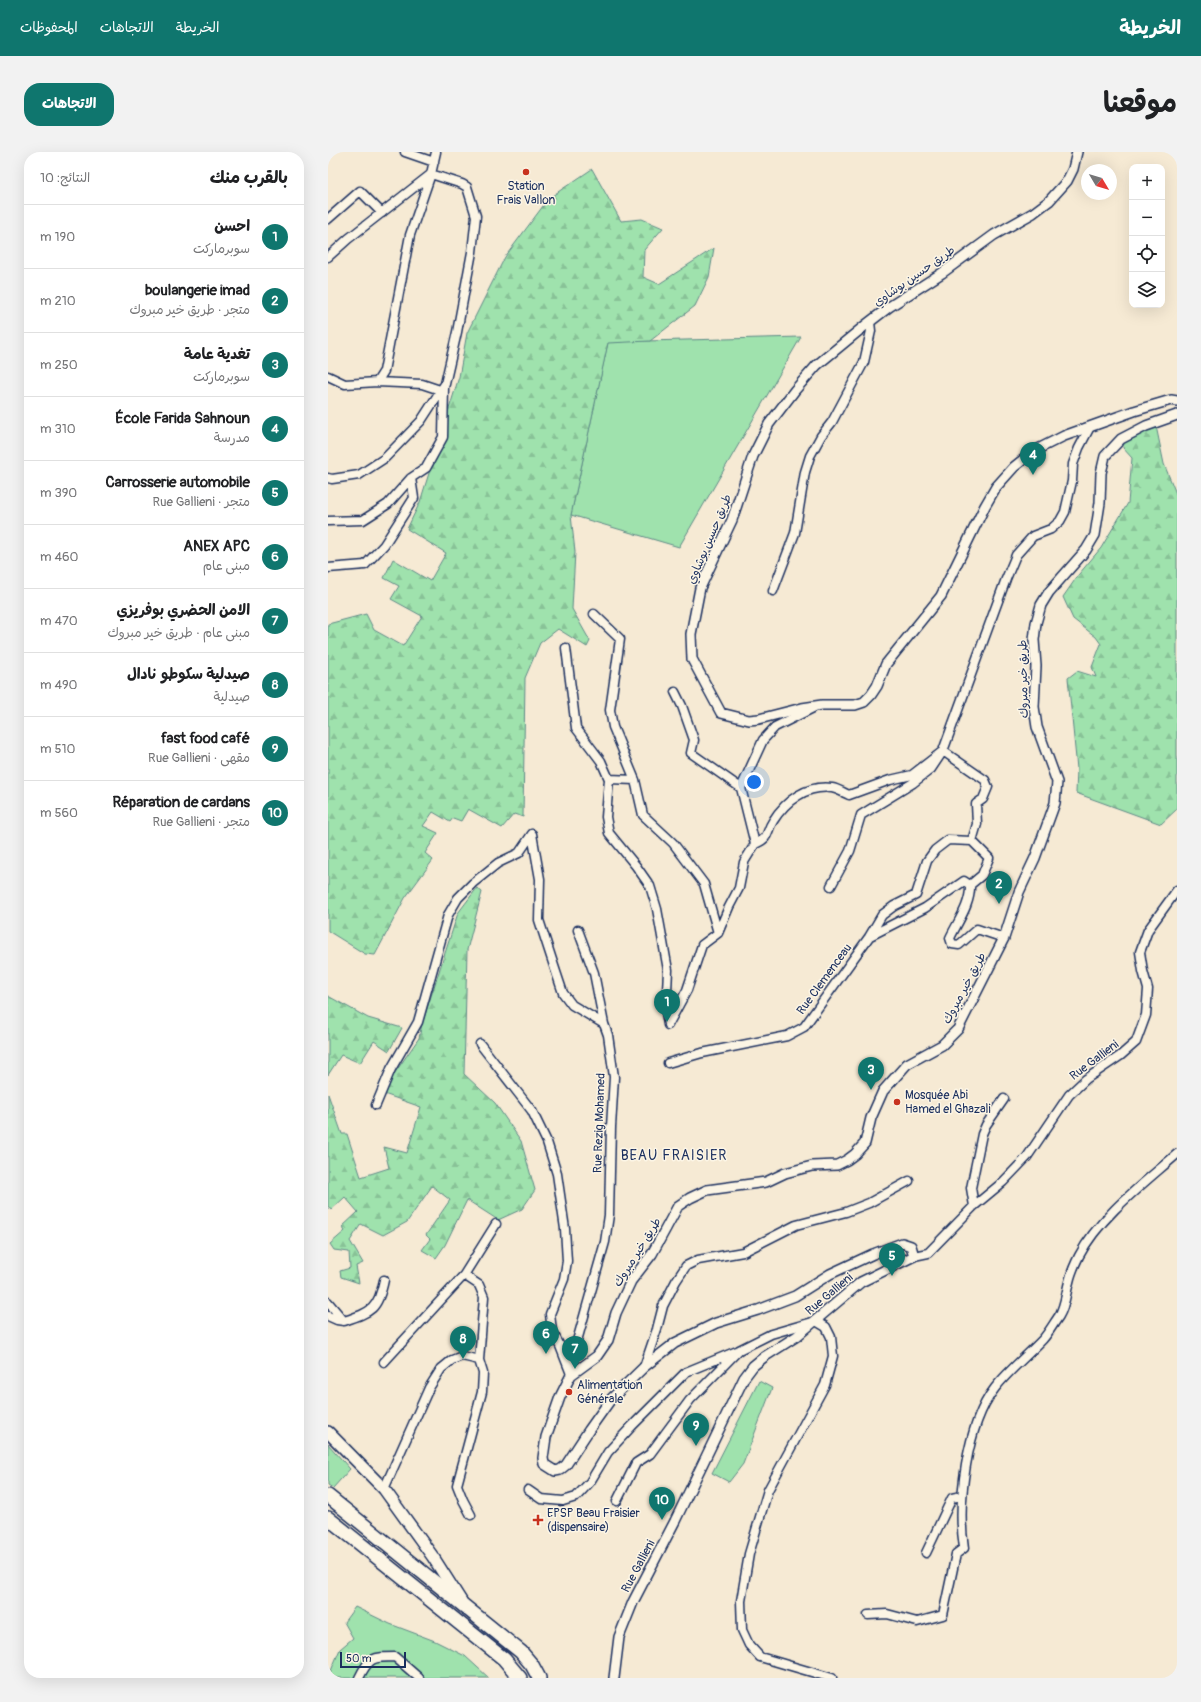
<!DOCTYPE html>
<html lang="ar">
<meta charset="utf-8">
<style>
:root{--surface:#fff;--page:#f2f2f2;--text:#202124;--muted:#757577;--line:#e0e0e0;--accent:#0f766e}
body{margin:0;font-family:Pangolin,"Playpen Sans Arabic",sans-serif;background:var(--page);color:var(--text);direction:rtl}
.controls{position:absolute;right:12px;top:12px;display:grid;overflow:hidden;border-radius:8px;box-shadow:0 4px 16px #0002}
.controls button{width:36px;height:36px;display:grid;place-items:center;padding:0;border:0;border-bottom:1px solid var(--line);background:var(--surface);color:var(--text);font:20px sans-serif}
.compass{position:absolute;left:753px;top:12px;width:36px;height:36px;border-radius:50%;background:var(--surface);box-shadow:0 4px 16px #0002;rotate:128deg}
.scale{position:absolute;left:12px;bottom:10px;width:66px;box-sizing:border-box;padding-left:4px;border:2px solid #1b2f5e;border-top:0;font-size:11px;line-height:14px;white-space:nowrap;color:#1b2f5e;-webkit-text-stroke:3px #fcf5e5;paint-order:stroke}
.you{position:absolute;left:426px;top:630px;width:14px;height:14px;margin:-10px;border:3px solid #fff;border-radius:50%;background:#1a73e8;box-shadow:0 0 0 6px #1a73e833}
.badge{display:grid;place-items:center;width:26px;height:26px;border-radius:50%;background:var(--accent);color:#fff;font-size:13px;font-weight:700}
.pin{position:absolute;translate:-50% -33px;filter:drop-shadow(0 1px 2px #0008)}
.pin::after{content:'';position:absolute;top:21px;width:14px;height:12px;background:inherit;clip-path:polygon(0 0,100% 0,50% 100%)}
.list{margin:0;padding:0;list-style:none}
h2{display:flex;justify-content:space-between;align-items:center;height:52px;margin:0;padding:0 16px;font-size:17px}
h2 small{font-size:13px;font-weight:400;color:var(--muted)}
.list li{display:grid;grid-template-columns:26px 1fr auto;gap:12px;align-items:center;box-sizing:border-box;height:64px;padding:0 16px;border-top:1px solid var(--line)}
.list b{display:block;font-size:15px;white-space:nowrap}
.list p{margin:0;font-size:13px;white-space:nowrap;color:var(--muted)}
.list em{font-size:13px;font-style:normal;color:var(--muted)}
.icon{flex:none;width:22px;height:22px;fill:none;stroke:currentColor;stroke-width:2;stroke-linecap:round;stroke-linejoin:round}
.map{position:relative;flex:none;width:849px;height:1526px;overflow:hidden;direction:ltr;border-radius:16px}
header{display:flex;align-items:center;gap:24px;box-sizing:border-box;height:56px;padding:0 20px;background:var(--accent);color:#fff}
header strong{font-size:19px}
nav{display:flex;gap:22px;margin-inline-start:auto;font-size:14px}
.intro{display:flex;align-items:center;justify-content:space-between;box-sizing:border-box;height:96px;padding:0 24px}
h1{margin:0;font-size:28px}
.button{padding:10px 18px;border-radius:16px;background:var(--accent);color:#fff;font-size:14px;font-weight:700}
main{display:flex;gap:24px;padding:0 24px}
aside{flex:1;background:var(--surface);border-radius:16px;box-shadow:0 4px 16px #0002}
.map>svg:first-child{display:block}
.green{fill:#9fe2ad;stroke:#5d8886}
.forest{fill:url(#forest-firs);stroke:#5d8886}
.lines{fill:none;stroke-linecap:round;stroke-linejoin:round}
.minor-casing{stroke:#1b2f5e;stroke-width:11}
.tertiary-casing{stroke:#1b2f5e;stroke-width:12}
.secondary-casing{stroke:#1b2f5e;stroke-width:14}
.trunk-casing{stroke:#1b2f5e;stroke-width:16}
.minor{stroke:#fcf5e5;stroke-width:8}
.tertiary{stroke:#fcf5e5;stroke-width:9}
.secondary{stroke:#fcf5e5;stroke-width:11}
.trunk{stroke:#fcf5e5;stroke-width:13}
.poi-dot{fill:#c8321e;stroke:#fcf5e5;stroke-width:1.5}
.labels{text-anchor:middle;stroke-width:3;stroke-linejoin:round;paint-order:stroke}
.poi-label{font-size:12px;fill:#1b2f5e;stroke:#fcf5e5;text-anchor:start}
.street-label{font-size:12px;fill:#1b2f5e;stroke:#fcf5e5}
.quarter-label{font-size:14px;letter-spacing:1px;fill:#1b2f5e;stroke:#fcf5e5}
</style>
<header>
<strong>الخريطة</strong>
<nav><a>الخريطة</a><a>الاتجاهات</a><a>المحفوظات</a></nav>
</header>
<div class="intro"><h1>موقعنا</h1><a class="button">الاتجاهات</a></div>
<main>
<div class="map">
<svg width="849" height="1526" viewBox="0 0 849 1526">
<defs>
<pattern id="forest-firs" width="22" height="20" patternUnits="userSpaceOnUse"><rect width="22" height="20" fill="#9fe2ad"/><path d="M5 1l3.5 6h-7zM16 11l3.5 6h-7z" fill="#88c297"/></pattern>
</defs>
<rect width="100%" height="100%" fill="#f6ead4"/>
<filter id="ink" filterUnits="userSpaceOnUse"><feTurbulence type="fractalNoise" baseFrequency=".025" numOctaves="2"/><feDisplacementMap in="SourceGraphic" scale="8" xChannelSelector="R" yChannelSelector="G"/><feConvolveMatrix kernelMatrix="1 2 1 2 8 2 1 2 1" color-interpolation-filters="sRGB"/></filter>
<g filter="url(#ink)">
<!-- green -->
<path class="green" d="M 473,185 L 351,395 L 243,363 L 280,190 Z
M 431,1229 L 444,1236 L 415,1312 L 401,1330 L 384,1321 Z
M 0,1292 L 22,1317 L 5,1336 L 0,1333 Z
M 27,1455 L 62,1472 L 107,1489 L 137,1504 L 161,1526 L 0,1526 L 12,1497 L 25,1486 L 16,1470 Z"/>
<!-- forest -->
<path class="forest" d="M 264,17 L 293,69 L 314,67 L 335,76 L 316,98 L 315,125 L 331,132 L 386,96 L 381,125 L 367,154 L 322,189 L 280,191 L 243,363 L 247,400 L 244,457 L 262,489 L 259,495 L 230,477 L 212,491 L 197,526 L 195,665 L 186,662 L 174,676 L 140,657 L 133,669 L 125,666 L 122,670 L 105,660 L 95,674 L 110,681 L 97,701 L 105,708 L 77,746 L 47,803 L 37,802 L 0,779 L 0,472 L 38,462 L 46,478 L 75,494 L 94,464 L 63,447 L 71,434 L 56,426 L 65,407 L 102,429 L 118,401 L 79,377 L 92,350 L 131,225 L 139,181 L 177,105 L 221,46 Z
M 828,274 L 836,312 L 849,344 L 849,657 L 833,672 L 748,641 L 749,617 L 740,526 L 749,519 L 768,525 L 764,515 L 773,492 L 768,485 L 745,467 L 735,445 L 751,422 L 773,396 L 800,351 L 804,306 L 795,296 L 797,286 Z
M 149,736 L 154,740 L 139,798 L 136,922 L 167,951 L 193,989 L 207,1038 L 194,1057 L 170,1068 L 139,1048 L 117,1093 L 108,1106 L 94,1098 L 102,1087 L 98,1083 L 122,1048 L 104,1034 L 79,1070 L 55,1083 L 33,1072 L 22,1089 L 35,1111 L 28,1114 L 31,1131 L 13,1125 L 12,1119 L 22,1116 L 21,1100 L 6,1098 L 2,1092 L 17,1079 L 14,1075 L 30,1060 L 17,1045 L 3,1058 L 0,1054 L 0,942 L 14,982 L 19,982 L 33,1025 L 61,1016 L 56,995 L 79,1001 L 93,955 L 56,942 L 64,925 L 91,886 L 94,872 L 130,761 Z
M 0,844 L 40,866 L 74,876 L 61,899 L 46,889 L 32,911 L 13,903 L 0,923 Z"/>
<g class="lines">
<defs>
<path id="minor" d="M 77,0 L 106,10
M 0,67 L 32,39 L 54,61
M 0,105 L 20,87 L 102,23
M 0,224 L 17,232 L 49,230 L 56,219 L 82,83 L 103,22 L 108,0
M 49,230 L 94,232 L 115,239
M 0,326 L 4,327 L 31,323 L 57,306 L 93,269 L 117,232 L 129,180 L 144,100 L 148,64 L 139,35 L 134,32 L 103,22
M 0,369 L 35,368 L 60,352 L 83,326 L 98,316 L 115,285 L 116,235
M 0,416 L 37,413 L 56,393 L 86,346 L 83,326
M 445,439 L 467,381 L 477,320 L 482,304 L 493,284 L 504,270 L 536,210 L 543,179 L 542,170
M 266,462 L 292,487 L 282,558 L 285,575 L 307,628 L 315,663 L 345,691 L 376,732 L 390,781
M 238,496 L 248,576 L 273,609 L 281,627 L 278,665 L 281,681 L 308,714 L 322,734 L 329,757 L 340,818 L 338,860 L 340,873
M 281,627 L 307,628
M 413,636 L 435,588 L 447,575 L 485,556
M 427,692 C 443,685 437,681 445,669 C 458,648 479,633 504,636 C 510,637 516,641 521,643 L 562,628 L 584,623 L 615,599 L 678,427 L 688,403 L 705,384 L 723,377 L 732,369 L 737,360 L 744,329 L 745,312 L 751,296 L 762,275
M 642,733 L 654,723 L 661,706 L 644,689
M 250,778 L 266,821 L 276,872
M 542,784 L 597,756 L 636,729 L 642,733 C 643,752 630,769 622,786 L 624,792 L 631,793 L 649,777 L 676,786
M 340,873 L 359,838 L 374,793 L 390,781 L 401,755 L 411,736 L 416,710 L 427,692 L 413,636 L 363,601 L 366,588 L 354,554 L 347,540
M 152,892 L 204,959 L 219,990 L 229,1022 L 237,1077 L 239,1109 L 236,1127 L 222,1162 L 224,1179 L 232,1194 L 243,1222
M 340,911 L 374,901 L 459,884 L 476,875 L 541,785 L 554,763 L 566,754 L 588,743 L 599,709 L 607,698 L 620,688 L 644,689 L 649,672 L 648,652 L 655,647 L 660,635 L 657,628 L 615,599 L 603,617 L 585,631 L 533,663 L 522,699 L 503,734
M 48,953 L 63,917 L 90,870 L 120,763 L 130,746 L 145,731 L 170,711 L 191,701 L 204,682 L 212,727 L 211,768 L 226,814 L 235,841 L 244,853 L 276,872 L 280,883 L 286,925 L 283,975 L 281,1063 L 277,1090 L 247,1196 L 243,1223
M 646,1054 L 643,1036 L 654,982 L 658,973 L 676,947
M 586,1104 L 600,1101 L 646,1054 L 675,1030 L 699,1005 L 741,943 L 758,927 L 792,904 L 808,890 L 818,863 L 820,837 L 815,819 L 812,800 L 820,778 L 849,738
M 136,1123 L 151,1133 L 156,1145 L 151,1208
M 0,1150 L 16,1169 L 9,1168 L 0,1164
M 16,1169 C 43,1160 50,1158 56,1128
M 56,1210 L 136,1123 L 168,1072
M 316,1215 L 329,1177 L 335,1154 L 348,1129 L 358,1114 L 370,1108 L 415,1100 L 468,1073 L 518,1060 L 541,1051 L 581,1029
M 56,1337 L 101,1236 L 113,1217 L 124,1208 L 134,1204 L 151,1208 L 155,1221 L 154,1240 L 129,1333 L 135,1348 L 143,1363
M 200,1338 L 213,1347 L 235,1349 L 248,1345 L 262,1330 L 280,1300 L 304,1274 L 358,1220 L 409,1199
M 289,1349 L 308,1311 L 322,1302 L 362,1248 L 411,1198 L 443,1182 L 488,1169 L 498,1175 L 503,1185 L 505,1204 L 497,1233 L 440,1338 L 421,1402 L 413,1449 L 414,1478 L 421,1493 L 432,1505 L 504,1526
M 598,1401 L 624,1346 L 633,1344
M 540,1463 L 559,1462 L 589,1470 L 615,1463 L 628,1402 L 636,1396 C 629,1351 638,1273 667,1236 C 681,1218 699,1204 715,1187 C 721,1180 726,1171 731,1164 C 737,1154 738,1141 741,1130 C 743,1121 747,1112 751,1104 C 771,1065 816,1031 849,1002
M 31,1526 C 41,1505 45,1505 67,1505 L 91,1526"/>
<path id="tertiary" d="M 749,0 L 745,17 L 739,29 L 721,49 L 705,61 L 666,83 L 614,121 L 561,155 L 539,172 L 489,213 L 467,238 L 441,272 L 425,304 L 404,368 L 372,436 L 363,482 L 364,507 L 393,561 L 421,568 L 431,567 L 474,556 L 494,553 L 527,553 L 536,550 L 543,543 L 549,534 L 558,512 L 613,444 L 657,354 L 668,335 L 686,315 L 706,299 L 736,284 L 806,259 L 843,248 L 849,249
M 286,1526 L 291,1485 L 305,1450 L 347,1369 L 416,1226 L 425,1214 L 436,1205 L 469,1184 L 533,1130 L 586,1104 L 583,1094 L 574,1091 L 545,1102 L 502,1122 L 467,1144 L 430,1158 L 388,1171 L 347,1191 L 316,1215 L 283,1247 L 261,1278 L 238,1313 L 232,1318 L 227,1319 L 216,1312 L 215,1306 L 218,1285 L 232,1245 L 243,1223 L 269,1204 L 280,1188 L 288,1161 L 303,1129 L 324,1102 L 350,1054 L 362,1046 L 379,1038 L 438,1030 L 457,1021 L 484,1014 L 509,1013 L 519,1008 L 527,1002 L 537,991 L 543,966 L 555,939 L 579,912 L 614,893 L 630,877 L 676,786 L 691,740 L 707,706 L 727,651 L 729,630 L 709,575 L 706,555 L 708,514 L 706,488 L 708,471 L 713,453 L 721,440 L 758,398 L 767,383 L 772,351 L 773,321 L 777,304 L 793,287 L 818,274 L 849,263"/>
<path id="secondary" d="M 0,1280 L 56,1337 L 105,1405 L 133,1449"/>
<path id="trunk" d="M 0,1344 L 193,1500 L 204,1513 L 211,1526
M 0,1366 L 176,1507 L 192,1526"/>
</defs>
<!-- minor casing -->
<use href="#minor" class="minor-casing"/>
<!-- tertiary casing -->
<use href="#tertiary" class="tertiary-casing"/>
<!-- secondary casing -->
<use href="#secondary" class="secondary-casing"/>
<!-- trunk casing -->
<use href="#trunk" class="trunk-casing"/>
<!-- minor -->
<use href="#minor" class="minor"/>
<!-- tertiary -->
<use href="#tertiary" class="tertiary"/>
<!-- secondary -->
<use href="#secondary" class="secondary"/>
<!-- trunk -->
<use href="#trunk" class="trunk"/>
</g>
</g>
<!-- markers -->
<g class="poi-dot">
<circle cx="198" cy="20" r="4"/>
<circle cx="569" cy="950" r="4"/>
<circle cx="241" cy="1240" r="4"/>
<path d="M208 1362h4v4h4v4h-4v4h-4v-4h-4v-4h4z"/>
</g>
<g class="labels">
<!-- poi labels -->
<g class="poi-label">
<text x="198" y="38" text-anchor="middle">Station<tspan x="198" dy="14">Frais Vallon</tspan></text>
<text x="577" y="947">Mosquée Abi<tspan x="577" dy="14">Hamed el Ghazali</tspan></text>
<text x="249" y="1237">Alimentation<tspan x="249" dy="14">Générale</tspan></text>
<text x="219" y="1365">EPSP Beau Fraisier<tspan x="219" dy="14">(dispensaire)</tspan></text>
</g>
<!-- street labels -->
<g class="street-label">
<text transform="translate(586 124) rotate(-35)" y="4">طريق حسين بوشاوي</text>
<text transform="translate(381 387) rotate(-67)" y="4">طريق حسين بوشاوي</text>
<text transform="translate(695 527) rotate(-91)" y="4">طريق خير مبروك</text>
<text transform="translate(496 827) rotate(-54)" y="4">Rue Clemenceau</text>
<text transform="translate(636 836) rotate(-62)" y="4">طريق خير مبروك</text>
<text transform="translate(766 908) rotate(-37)" y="4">Rue Gallieni</text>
<text transform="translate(271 971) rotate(-88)" y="4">Rue Rezig Mohamed</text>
<text transform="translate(309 1100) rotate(-58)" y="4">طريق خير مبروك</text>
<text transform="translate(501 1142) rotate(-40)" y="4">Rue Gallieni</text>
<text transform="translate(310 1414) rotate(-62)" y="4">Rue Gallieni</text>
</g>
<!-- quarter labels -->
<g class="quarter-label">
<text x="346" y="1008">BEAU FRAISIER</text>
</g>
</g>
</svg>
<div class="controls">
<button>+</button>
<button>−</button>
<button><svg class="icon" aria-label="locate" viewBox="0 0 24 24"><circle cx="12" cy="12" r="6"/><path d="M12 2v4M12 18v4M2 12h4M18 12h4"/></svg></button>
<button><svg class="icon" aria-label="layers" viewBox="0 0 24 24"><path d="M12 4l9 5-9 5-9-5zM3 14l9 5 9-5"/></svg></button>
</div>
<svg class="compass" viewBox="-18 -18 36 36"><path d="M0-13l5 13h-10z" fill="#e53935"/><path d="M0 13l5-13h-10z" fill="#757577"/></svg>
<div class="scale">50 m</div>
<div class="you"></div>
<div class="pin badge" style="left:339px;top:870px">1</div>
<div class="pin badge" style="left:671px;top:752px">2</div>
<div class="pin badge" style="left:543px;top:938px">3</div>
<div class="pin badge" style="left:705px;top:323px">4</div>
<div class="pin badge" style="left:564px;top:1124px">5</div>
<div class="pin badge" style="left:218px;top:1202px">6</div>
<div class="pin badge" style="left:247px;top:1217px">7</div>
<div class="pin badge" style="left:135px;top:1207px">8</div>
<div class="pin badge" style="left:368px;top:1294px">9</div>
<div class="pin badge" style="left:334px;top:1368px">10</div>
</div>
<aside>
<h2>بالقرب منك<small>النتائج: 10</small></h2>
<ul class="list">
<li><span class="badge">1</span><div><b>احسن</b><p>سوبرماركت</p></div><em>190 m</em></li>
<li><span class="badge">2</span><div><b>boulangerie imad</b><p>متجر · طريق خير مبروك</p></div><em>210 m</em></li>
<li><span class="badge">3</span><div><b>تغدية عامة</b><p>سوبرماركت</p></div><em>250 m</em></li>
<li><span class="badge">4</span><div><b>École Farida Sahnoun</b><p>مدرسة</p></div><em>310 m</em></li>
<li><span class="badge">5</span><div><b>Carrosserie automobile</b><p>متجر · Rue Gallieni</p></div><em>390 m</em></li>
<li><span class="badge">6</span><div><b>ANEX APC</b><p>مبنى عام</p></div><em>460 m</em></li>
<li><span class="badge">7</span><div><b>الامن الحضري بوفريزي</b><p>مبنى عام · طريق خير مبروك</p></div><em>470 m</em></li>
<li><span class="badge">8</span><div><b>صيدلية سكوطو نادال</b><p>صيدلية</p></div><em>490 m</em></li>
<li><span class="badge">9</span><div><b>fast food café</b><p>مقهى · Rue Gallieni</p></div><em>510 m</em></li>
<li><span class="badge">10</span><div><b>Réparation de cardans</b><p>متجر · Rue Gallieni</p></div><em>560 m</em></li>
</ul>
</aside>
</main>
